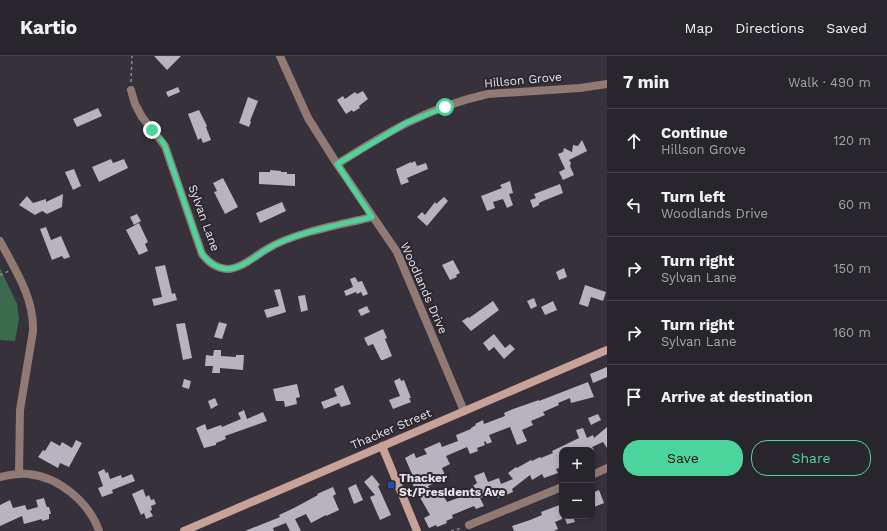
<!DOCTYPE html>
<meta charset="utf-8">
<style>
:root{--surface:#28252c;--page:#343138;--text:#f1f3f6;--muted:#a5a5a9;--line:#444248;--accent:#4bd49b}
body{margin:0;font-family:"Work Sans",sans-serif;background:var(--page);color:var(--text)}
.controls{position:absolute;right:12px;bottom:12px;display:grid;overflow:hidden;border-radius:8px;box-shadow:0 2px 6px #0003}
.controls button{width:36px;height:36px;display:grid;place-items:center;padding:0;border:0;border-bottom:1px solid var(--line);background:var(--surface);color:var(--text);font:20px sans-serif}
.stop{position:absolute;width:12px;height:12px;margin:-9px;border:3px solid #4bd49b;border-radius:50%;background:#fff}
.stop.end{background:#4bd49b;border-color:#fff;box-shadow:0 1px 4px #0008}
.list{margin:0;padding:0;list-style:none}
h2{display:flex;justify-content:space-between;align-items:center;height:52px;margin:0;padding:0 16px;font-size:17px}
h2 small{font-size:13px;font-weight:400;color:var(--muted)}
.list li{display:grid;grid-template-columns:26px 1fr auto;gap:12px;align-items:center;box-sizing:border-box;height:64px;padding:0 16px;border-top:1px solid var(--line)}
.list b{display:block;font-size:15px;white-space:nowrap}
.list p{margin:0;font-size:13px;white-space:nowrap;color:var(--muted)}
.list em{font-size:13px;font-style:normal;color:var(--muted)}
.actions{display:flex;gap:8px;padding:12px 16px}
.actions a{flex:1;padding:9px 0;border:1px solid var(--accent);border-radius:16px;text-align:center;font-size:14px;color:var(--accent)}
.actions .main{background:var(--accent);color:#111}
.icon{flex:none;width:22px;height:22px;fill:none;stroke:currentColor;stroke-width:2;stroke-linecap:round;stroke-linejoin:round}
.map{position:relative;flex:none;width:607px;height:475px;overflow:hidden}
header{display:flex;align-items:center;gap:24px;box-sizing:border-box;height:56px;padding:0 20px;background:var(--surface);border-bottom:1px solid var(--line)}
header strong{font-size:19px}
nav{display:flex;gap:22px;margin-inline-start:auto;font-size:14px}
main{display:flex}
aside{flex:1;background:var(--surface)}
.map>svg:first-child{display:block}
.forest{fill:#3c6a4d}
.building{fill:#b9b3c0}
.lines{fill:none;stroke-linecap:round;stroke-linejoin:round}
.path{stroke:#918d95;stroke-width:1.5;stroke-dasharray:3 3;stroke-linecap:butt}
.street{stroke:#927a74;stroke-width:8}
.secondary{stroke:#c8a298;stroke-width:8}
.route{stroke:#4bd49b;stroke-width:5}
.transit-dot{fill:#1a4fb4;stroke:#2c2730;stroke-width:1.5}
.labels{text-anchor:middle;stroke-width:4;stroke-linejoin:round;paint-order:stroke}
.street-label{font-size:12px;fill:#e6e3e9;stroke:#2c2730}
.poi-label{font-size:12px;font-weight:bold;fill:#e6e3e9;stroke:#2c2730;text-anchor:start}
</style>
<header>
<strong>Kartio</strong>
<nav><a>Map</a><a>Directions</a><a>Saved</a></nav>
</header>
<main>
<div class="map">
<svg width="607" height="475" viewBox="0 0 607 475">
<rect width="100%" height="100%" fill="#36313b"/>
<!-- forest -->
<path class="forest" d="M 0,212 L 17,248 L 19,263 L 15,285 L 0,284 Z"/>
<!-- building -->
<path class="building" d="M 154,0 L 181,0 L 167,14 Z
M 178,31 L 180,36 L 168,41 L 166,36 Z
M 363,35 L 368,43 L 359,50 L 360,52 L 353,56 L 352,54 L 346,58 L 337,44 L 343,40 L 345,43 L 355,36 L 357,38 Z
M 248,41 L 258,45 L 250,65 L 251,66 L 249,71 L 239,67 Z
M 98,52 L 102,60 L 77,71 L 73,63 Z
M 199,54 L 207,70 L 206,71 L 211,84 L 203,87 L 201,82 L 198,84 L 188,58 Z
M 582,84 L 587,95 L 569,104 L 571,107 L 570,110 L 574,119 L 563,124 L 559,116 L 565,113 L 558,98 L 563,96 L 564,92 L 572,96 L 573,89 L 578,90 Z
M 111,103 L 113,107 L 124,103 L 128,112 L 99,126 L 92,111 Z
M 415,105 L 417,110 L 426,107 L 428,113 L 407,122 L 409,126 L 401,129 L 396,113 L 411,106 L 411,107 Z
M 74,113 L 81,130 L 73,134 L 65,116 Z
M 270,114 L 281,115 L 281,116 L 287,116 L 287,118 L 295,118 L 295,130 L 259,128 L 259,116 L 270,116 Z
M 223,122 L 238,151 L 225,158 L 214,136 L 217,135 L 213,127 Z
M 510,125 L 513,137 L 509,138 L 513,149 L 507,152 L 503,143 L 493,146 L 495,152 L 487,155 L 481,140 L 502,132 L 500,129 Z
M 560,128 L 563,137 L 543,145 L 539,147 L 539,149 L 533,152 L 530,144 L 536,142 L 534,138 Z
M 63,138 L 62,151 L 47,158 L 42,155 L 35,159 L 19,149 L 27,140 L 33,147 L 46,143 L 46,146 Z
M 444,141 L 448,145 L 427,170 L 417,161 L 422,156 L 425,159 L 435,146 L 436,148 Z
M 282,146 L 286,155 L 260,167 L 256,157 Z
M 137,158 L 141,165 L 134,169 L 130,161 Z
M 139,167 L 148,186 L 145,188 L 148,195 L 139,199 L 126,174 Z
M 46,171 L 51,184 L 61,180 L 70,201 L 64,203 L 62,200 L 52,204 L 40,173 Z
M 453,204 L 460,217 L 456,219 L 457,221 L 450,224 L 442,209 Z
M 165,209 L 172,238 L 175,237 L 177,244 L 154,250 L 152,243 L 162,241 L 155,211 Z
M 564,212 L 567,221 L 559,224 L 556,216 Z
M 355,221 L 358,226 L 362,225 L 368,238 L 363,240 L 361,236 L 357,238 L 356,236 L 346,240 L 344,235 L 353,231 L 350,223 Z
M 585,229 L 606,236 L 603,245 L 591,241 L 588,251 L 579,248 Z
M 280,233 L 286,256 L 267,262 L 264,254 L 279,250 L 274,234 Z
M 305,239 L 308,254 L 301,256 L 298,240 Z
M 534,242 L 537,250 L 531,253 L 527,245 Z
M 493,245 L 499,254 L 471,275 L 462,265 L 468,261 L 469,262 Z
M 553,245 L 557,254 L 545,259 L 541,251 Z
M 367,250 L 370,256 L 361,260 L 358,254 Z
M 219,266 L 227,268 L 222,283 L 214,281 Z
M 185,267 L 192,302 L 183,304 L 176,268 Z
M 383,273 L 387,282 L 385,283 L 392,300 L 383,304 L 381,304 L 373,288 L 368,290 L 364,282 Z
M 494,278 L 505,292 L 510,288 L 515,293 L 504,303 L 494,291 L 489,295 L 483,287 Z
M 214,294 L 221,294 L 221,300 L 236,301 L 236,299 L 244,299 L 243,314 L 220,312 L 220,317 L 212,317 L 213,310 L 205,310 L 206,299 L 213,300 Z
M 607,311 L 607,321 L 593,327 L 590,318 Z
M 400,322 L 401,325 L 404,324 L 411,342 L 409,342 L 411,346 L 393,353 L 389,344 L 400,340 L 394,325 Z
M 184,323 L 191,325 L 189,333 L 182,331 Z
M 588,326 L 594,341 L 571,347 L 570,342 L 558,347 L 559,349 L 543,356 L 545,359 L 531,365 L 533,369 L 522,374 L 527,385 L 517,389 L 510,371 L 489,379 L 492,386 L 487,388 L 485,385 L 484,386 L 485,389 L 477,392 L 478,395 L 470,398 L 467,391 L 446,400 L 450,408 L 442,412 L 446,422 L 428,430 L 434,441 L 442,437 L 447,446 L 466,439 L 464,436 L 477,427 L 474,420 L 484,416 L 488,426 L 499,422 L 501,428 L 513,423 L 508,417 L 516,411 L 517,412 L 531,404 L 532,405 L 540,401 L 541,402 L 553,397 L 552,395 L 579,382 L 576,374 L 583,372 L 587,382 L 593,379 L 594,382 L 607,371 L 607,392 L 603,386 L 592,391 L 594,394 L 562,394 L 562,411 L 556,413 L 558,417 L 544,422 L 542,418 L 532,424 L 530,419 L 512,433 L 513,436 L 498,442 L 496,436 L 480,442 L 484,450 L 476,453 L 474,450 L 452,459 L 453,462 L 446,465 L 447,467 L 437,471 L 436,469 L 429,472 L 424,462 L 430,459 L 414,431 L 412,426 L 415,425 L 405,402 L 414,397 L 416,402 L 427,398 L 424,393 L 440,386 L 442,391 L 458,385 L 456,379 L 471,373 L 471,372 L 476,369 L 475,368 L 483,364 L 484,368 L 505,360 L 504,357 L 513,353 L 539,344 L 539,345 Z
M 297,328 L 300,341 L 296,342 L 297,348 L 285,351 L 284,345 L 276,345 L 273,333 Z
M 343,329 L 351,348 L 341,351 L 339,347 L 324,353 L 321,346 L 337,340 L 334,333 Z
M 215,342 L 218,349 L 211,353 L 208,345 Z
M 244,354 L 247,363 L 263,356 L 267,365 L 225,380 L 226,383 L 216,387 L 216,389 L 204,392 L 196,372 L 205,368 L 207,374 L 221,369 L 222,371 L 241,363 L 238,357 Z
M 598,358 L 601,364 L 591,369 L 588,362 Z
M 76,384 L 82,387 L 69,411 L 60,407 L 58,412 L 38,401 L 43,394 L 45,395 L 51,385 L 60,390 L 62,386 L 72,392 Z
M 104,413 L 106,417 L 108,416 L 110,423 L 121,419 L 122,422 L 132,418 L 135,425 L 112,434 L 113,437 L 102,441 L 98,432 L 103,430 L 98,416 Z
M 372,419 L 380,429 L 378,430 L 391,459 L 380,464 L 370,441 L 375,439 L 364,426 Z
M 356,428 L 363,444 L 354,448 L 348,432 Z
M 333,431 L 336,438 L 333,440 L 339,454 L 326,460 L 326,459 L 311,467 L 306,458 L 295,463 L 301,475 L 290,475 L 286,467 L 273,472 L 274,475 L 245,475 L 280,461 L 279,459 L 294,452 L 318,439 L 317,438 Z
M 143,433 L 146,441 L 149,439 L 151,444 L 154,443 L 156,448 L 151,450 L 152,454 L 150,455 L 153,460 L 146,463 L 144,457 L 141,459 L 132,438 Z
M 599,434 L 604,447 L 594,451 L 592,448 L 592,437 Z
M 44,442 L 46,449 L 47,451 L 49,451 L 51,458 L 49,458 L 49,463 L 42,465 L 42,463 L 24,468 L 22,460 L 0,470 L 0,449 L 10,444 L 13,452 L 25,449 L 27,454 L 38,451 L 36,444 Z
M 562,448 L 562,463 L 555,466 L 558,473 L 554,475 L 514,475 L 512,470 L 530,464 L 542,459 L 541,456 Z
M 564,460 L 573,460 L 575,466 L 567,468 Z"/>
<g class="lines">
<!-- path -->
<path class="path" d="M 131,26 L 132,0
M 0,219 L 9,215
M 451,475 L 462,472"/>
<!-- street -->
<path class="street" d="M 280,0 L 308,62 L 337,108 L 397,196 L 464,355
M 131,34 L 135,48 L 142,61 L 165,90 L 202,198 C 208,206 215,212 227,213 C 241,213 255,200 267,193 C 295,176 340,169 372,161
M 337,108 C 360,94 383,79 407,67 C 433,54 460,44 488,38 L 580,32 L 607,28
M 0,185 C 15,214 34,241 33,275 L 20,354 L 19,418
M 592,419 L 607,412
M 0,421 C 9,419 18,417 28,418 C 59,421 89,446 99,475
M 469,469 L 562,431"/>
<!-- secondary -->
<path class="secondary" d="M 382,390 L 417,475
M 184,475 L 607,294"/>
</g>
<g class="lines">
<!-- route -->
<path class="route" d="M 152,74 L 162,85 L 165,90 L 202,198 C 208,206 215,212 227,213 C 241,213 256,200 267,193 C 296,176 340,169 372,161 L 337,108 L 406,67 L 445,51"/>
</g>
<!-- markers -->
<rect class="transit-dot" x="387" y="425" width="8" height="8" rx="2"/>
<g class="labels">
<!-- street labels -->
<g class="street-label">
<text transform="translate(523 24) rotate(-5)" y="4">Hillson Grove</text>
<text transform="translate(204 162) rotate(70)" y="4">Sylvan Lane</text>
<text transform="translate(424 232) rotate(66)" y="4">Woodlands Drive</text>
<text transform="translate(391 373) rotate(-23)" y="4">Thacker Street</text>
</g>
<!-- poi labels -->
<g class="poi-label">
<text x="399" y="426">Thacker<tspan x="399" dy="14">St/Presidents Ave</tspan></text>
</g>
</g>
</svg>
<div class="controls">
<button>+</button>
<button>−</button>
</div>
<div class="stop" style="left:445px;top:51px"></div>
<div class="stop end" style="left:152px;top:74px"></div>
</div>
<aside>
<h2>7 min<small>Walk · 490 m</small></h2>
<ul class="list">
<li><svg class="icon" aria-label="ahead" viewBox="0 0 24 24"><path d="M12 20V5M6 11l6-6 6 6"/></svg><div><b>Continue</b><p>Hillson Grove</p></div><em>120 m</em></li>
<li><svg class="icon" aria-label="left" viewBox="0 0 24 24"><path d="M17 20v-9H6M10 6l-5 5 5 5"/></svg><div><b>Turn left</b><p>Woodlands Drive</p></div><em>60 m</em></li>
<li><svg class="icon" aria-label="right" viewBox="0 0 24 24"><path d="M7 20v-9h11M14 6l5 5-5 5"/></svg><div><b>Turn right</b><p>Sylvan Lane</p></div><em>150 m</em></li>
<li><svg class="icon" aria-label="right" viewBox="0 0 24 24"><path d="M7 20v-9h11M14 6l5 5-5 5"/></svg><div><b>Turn right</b><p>Sylvan Lane</p></div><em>160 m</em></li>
<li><svg class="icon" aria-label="arrive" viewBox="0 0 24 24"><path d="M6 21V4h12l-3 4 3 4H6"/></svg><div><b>Arrive at destination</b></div></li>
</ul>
<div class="actions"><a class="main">Save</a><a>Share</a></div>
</aside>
</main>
